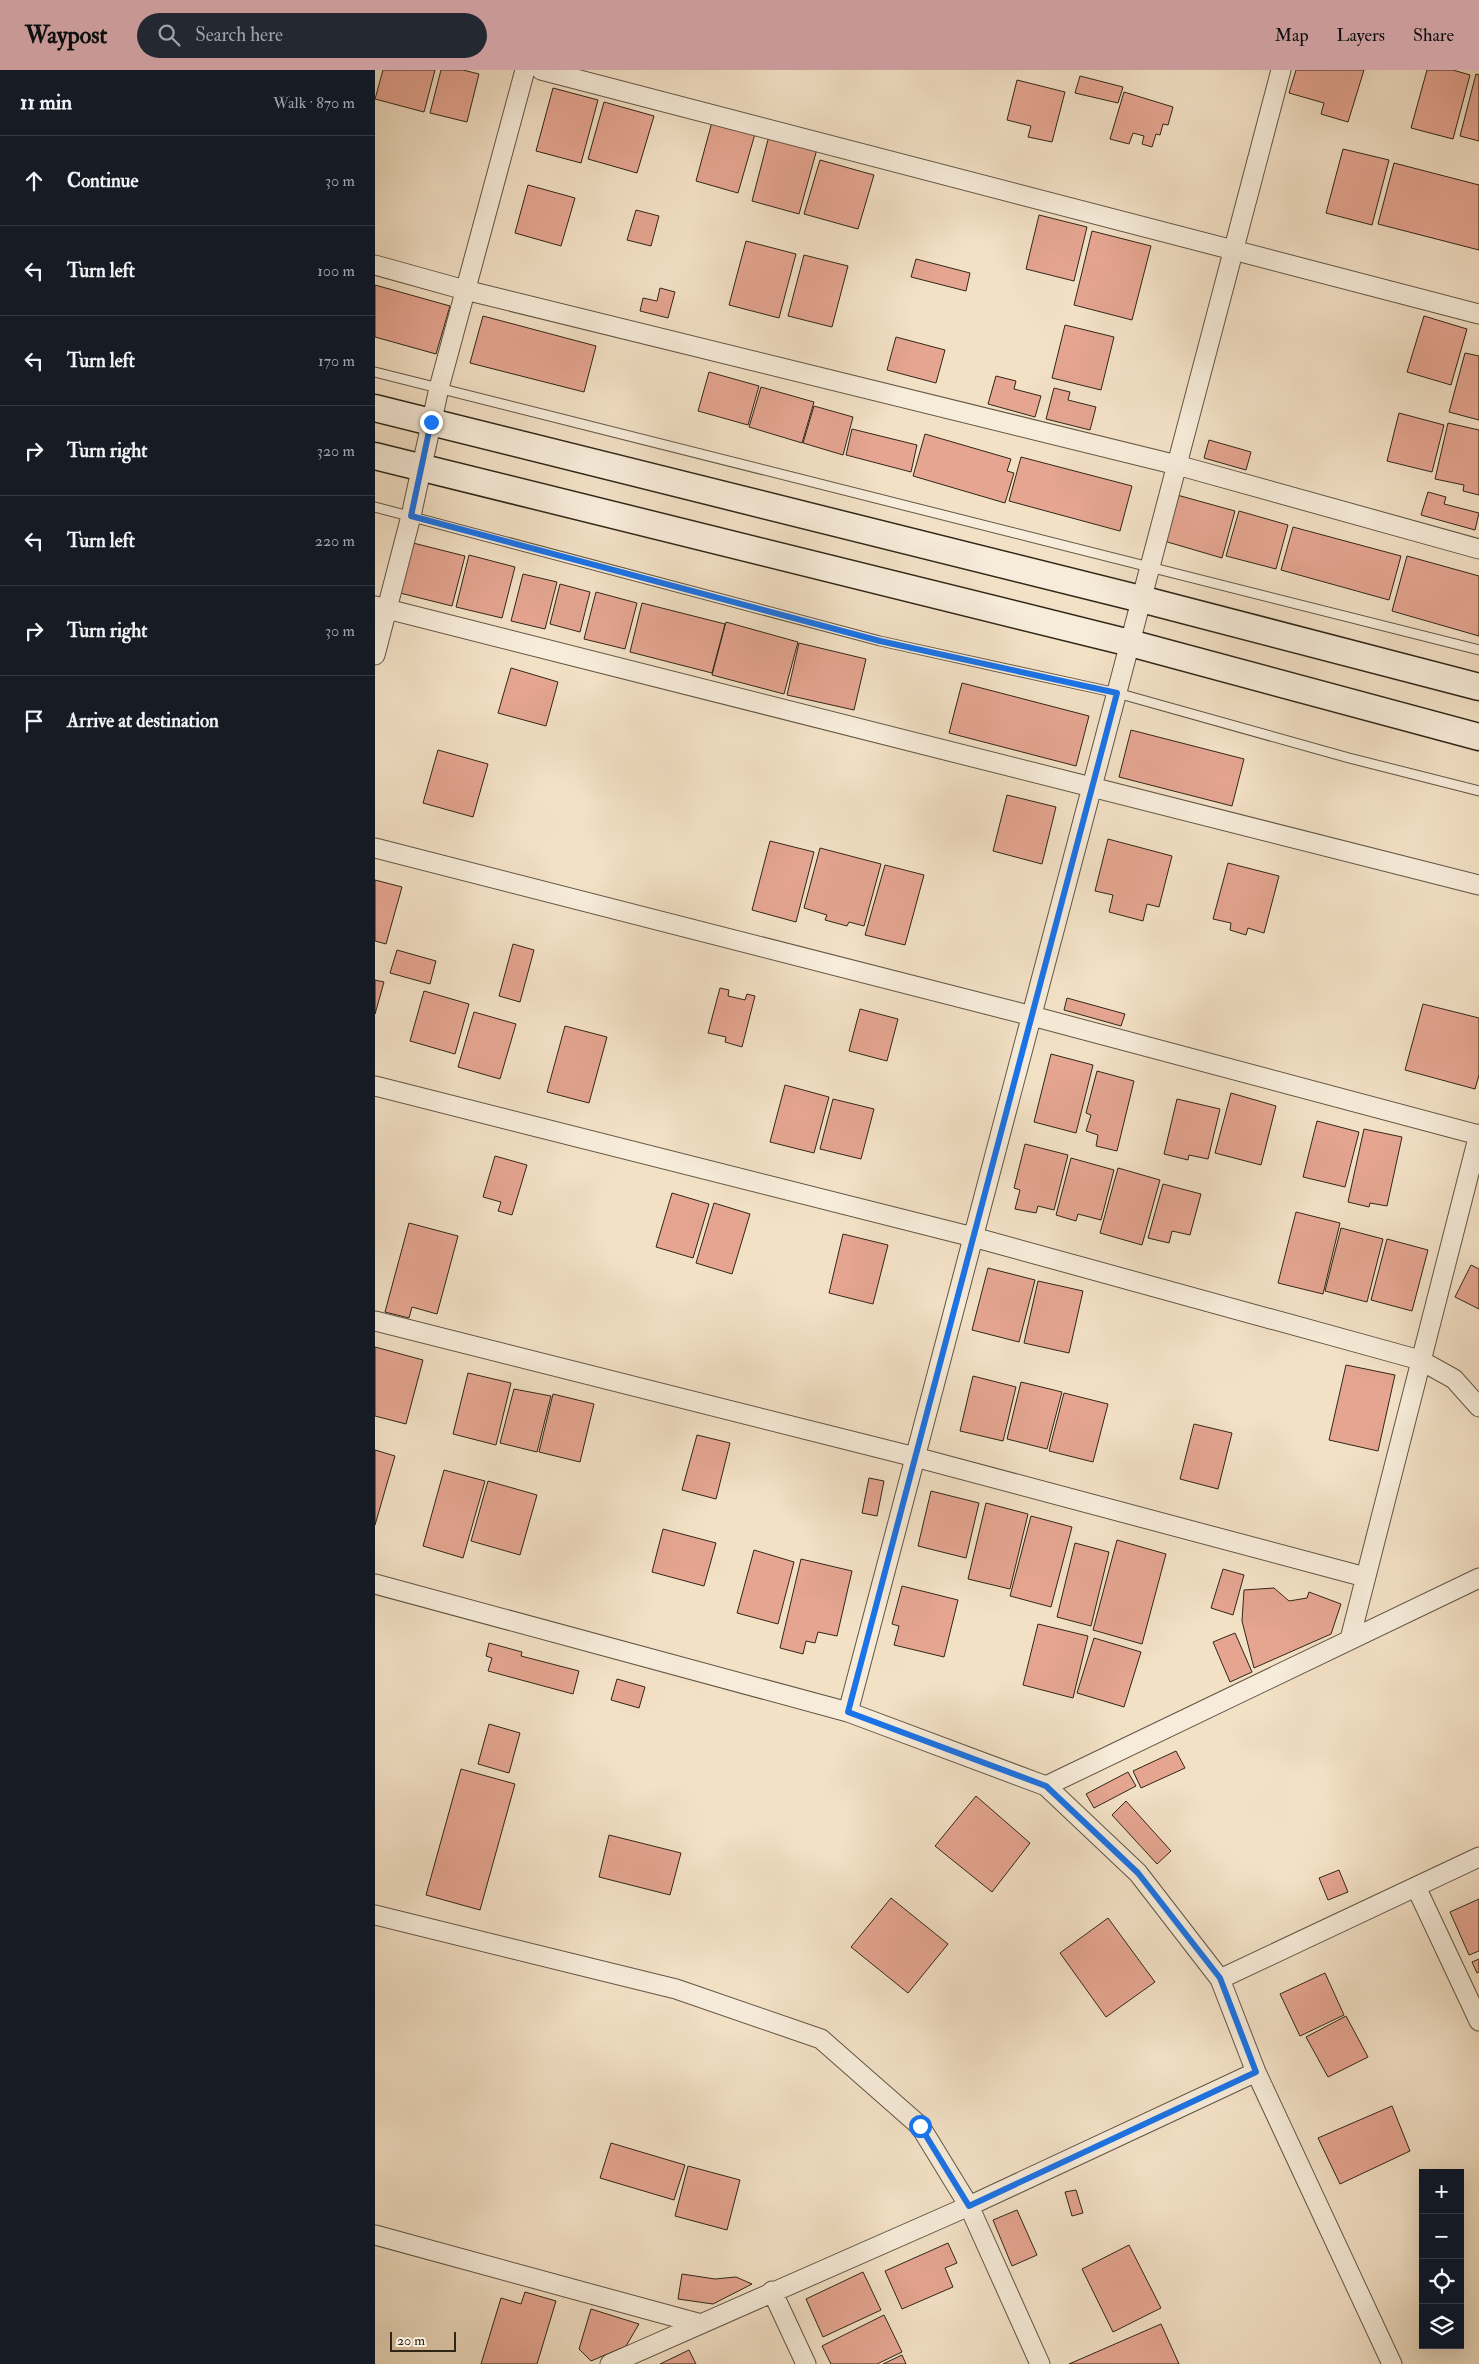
<!DOCTYPE html>
<meta charset="utf-8">
<style>
:root{--surface:#171b24;--page:#242831;--text:#f1f3f6;--muted:#9ea1a6;--line:#363941;--accent:#c59692}
body{margin:0;font-family:"IM FELL Double Pica",serif;background:var(--page);color:var(--text)}
.controls{position:absolute;right:15px;bottom:15px;display:grid;overflow:hidden;border-radius:0px;box-shadow:0 5px 20px #0002}
.controls button{width:45px;height:45px;display:grid;place-items:center;padding:0;border:0;border-bottom:1px solid var(--line);background:var(--surface);color:var(--text);font:25px sans-serif}
.scale{position:absolute;left:15px;bottom:12px;width:66px;box-sizing:border-box;padding-left:5px;border:2px solid #302618;border-top:0;font-size:14px;line-height:18px;white-space:nowrap;color:#302618;-webkit-text-stroke:4px #f7ecda;paint-order:stroke}
.stop{position:absolute;width:15px;height:15px;margin:-11px;border:4px solid #1a73e8;border-radius:50%;background:#fff}
.stop.end{background:#1a73e8;border-color:#fff;box-shadow:0 1px 5px #0008}
.list{margin:0;padding:0;list-style:none}
h2{display:flex;justify-content:space-between;align-items:center;height:65px;margin:0;padding:0 20px;font-size:21px}
h2 small{font-size:16px;font-weight:400;color:var(--muted)}
.list li{display:grid;grid-template-columns:32px 1fr auto;gap:15px;align-items:center;box-sizing:border-box;height:90px;padding:0 20px;border-top:1px solid var(--line)}
.list b{display:block;font-size:19px;white-space:nowrap}
.list em{font-size:16px;font-style:normal;color:var(--muted)}
.icon{flex:none;width:28px;height:28px;fill:none;stroke:currentColor;stroke-width:2;stroke-linecap:round;stroke-linejoin:round}
.map{position:relative;flex:none;width:1104px;height:2294px;overflow:hidden}
header{display:flex;align-items:center;gap:30px;box-sizing:border-box;height:70px;padding:0 25px;background:var(--accent);color:#111}
header strong{font-size:24px}
nav{display:flex;gap:28px;margin-inline-start:auto;font-size:18px}
.search{width:350px;height:45px;background:var(--page);display:flex;align-items:center;gap:12px;box-sizing:border-box;padding:0 18px;border-radius:28px;color:var(--muted);font-size:19px}
main{display:flex}
aside{flex:1;background:var(--surface)}
.map>svg:first-child{display:block}
.building{fill:#e5a591;stroke:#302618}
.lines{fill:none;stroke-linecap:round;stroke-linejoin:round}
.lane-casing{stroke:#615544;stroke-width:11}
.street-casing{stroke:#615544;stroke-width:21}
.secondary-casing{stroke:#302618;stroke-width:29}
.lane{stroke:#f7ecda;stroke-width:9}
.street{stroke:#f7ecda;stroke-width:19}
.secondary{stroke:#f7ecda;stroke-width:26}
.route{stroke:#1a73e8;stroke-width:6}
</style>
<header>
<strong>Waypost</strong>
<div class="search"><svg class="icon" aria-label="search" viewBox="0 0 24 24"><circle cx="10" cy="10" r="6"/><path d="M15 15l6 6"/></svg>Search here</div>
<nav><a>Map</a><a>Layers</a><a>Share</a></nav>
</header>
<main>
<aside>
<h2>11 min<small>Walk · 870 m</small></h2>
<ul class="list">
<li><svg class="icon" aria-label="ahead" viewBox="0 0 24 24"><path d="M12 20V5M6 11l6-6 6 6"/></svg><div><b>Continue</b></div><em>30 m</em></li>
<li><svg class="icon" aria-label="left" viewBox="0 0 24 24"><path d="M17 20v-9H6M10 6l-5 5 5 5"/></svg><div><b>Turn left</b></div><em>100 m</em></li>
<li><svg class="icon" aria-label="left" viewBox="0 0 24 24"><path d="M17 20v-9H6M10 6l-5 5 5 5"/></svg><div><b>Turn left</b></div><em>170 m</em></li>
<li><svg class="icon" aria-label="right" viewBox="0 0 24 24"><path d="M7 20v-9h11M14 6l5 5-5 5"/></svg><div><b>Turn right</b></div><em>320 m</em></li>
<li><svg class="icon" aria-label="left" viewBox="0 0 24 24"><path d="M17 20v-9H6M10 6l-5 5 5 5"/></svg><div><b>Turn left</b></div><em>220 m</em></li>
<li><svg class="icon" aria-label="right" viewBox="0 0 24 24"><path d="M7 20v-9h11M14 6l5 5-5 5"/></svg><div><b>Turn right</b></div><em>30 m</em></li>
<li><svg class="icon" aria-label="arrive" viewBox="0 0 24 24"><path d="M6 21V4h12l-3 4 3 4H6"/></svg><div><b>Arrive at destination</b></div></li>
</ul>
</aside>
<div class="map">
<svg width="1104" height="2294" viewBox="0 0 1104 2294">
<rect width="100%" height="100%" fill="#f3e1c6"/>
<filter id="stains"><feTurbulence type="fractalNoise" baseFrequency=".004" numOctaves="4"/><feColorMatrix values="0 0 0 0 .2 0 0 0 0 .09 0 0 0 0 .02 0 0 0 .5 -.17"/></filter>
<radialGradient id="worn" r=".72"><stop offset=".6" stop-color="#630" stop-opacity="0"/><stop offset="1" stop-color="#630" stop-opacity=".3"/></radialGradient>
<!-- building -->
<path class="building" d="M 8,0 L 60,0 L 49,42 L 0,29 Z
M 66,0 L 88,0 L 104,4 L 92,52 L 55,43 Z
M 921,0 L 989,0 L 973,52 L 946,44 L 949,33 L 914,23 Z
M 1052,0 L 1078,0 L 1095,5 L 1078,69 L 1036,58 Z
M 1101,4 L 1104,5 L 1104,71 L 1085,66 Z
M 705,6 L 748,17 L 743,33 L 700,23 Z
M 642,10 L 690,22 L 677,72 L 653,67 L 656,56 L 632,50 Z
M 178,18 L 223,30 L 206,93 L 161,81 Z
M 749,22 L 798,37 L 793,55 L 788,54 L 785,65 L 781,64 L 777,77 L 767,74 L 769,66 L 758,63 L 754,74 L 735,69 Z
M 229,32 L 279,46 L 262,103 L 213,89 Z
M 337,52 L 380,64 L 363,123 L 321,111 Z
M 394,66 L 442,79 L 424,144 L 377,131 Z
M 968,79 L 1014,90 L 997,155 L 951,143 Z
M 445,90 L 499,105 L 483,159 L 429,144 Z
M 1019,93 L 1104,115 L 1104,180 L 1003,154 Z
M 153,115 L 200,128 L 186,176 L 140,163 Z
M 261,140 L 284,146 L 276,176 L 252,170 Z
M 664,145 L 712,157 L 699,211 L 651,199 Z
M 717,161 L 776,176 L 757,250 L 699,235 Z
M 371,171 L 421,184 L 404,248 L 354,235 Z
M 429,185 L 473,196 L 457,257 L 413,246 Z
M 541,189 L 595,203 L 591,221 L 536,207 Z
M 0,215 L 75,236 L 61,284 L 0,267 Z
M 285,218 L 300,222 L 293,248 L 265,241 L 268,228 L 282,231 Z
M 108,246 L 221,276 L 209,322 L 95,293 Z
M 1049,246 L 1092,259 L 1076,315 L 1032,302 Z
M 690,255 L 739,267 L 726,320 L 677,308 Z
M 521,267 L 570,280 L 561,313 L 512,300 Z
M 1090,283 L 1104,286 L 1104,350 L 1074,342 Z
M 334,302 L 384,316 L 373,355 L 323,341 Z
M 621,306 L 641,311 L 639,319 L 666,326 L 660,347 L 613,334 Z
M 386,317 L 439,332 L 427,373 L 374,357 Z
M 679,318 L 695,322 L 693,330 L 721,337 L 715,360 L 671,349 Z
M 439,336 L 478,347 L 468,385 L 428,373 Z
M 1024,343 L 1069,355 L 1057,402 L 1012,391 Z
M 1073,353 L 1104,360 L 1104,425 L 1088,421 L 1089,415 L 1060,409 Z
M 477,359 L 542,375 L 536,402 L 471,385 Z
M 550,364 L 636,389 L 632,401 L 639,403 L 630,433 L 538,406 Z
M 834,370 L 876,382 L 871,400 L 829,388 Z
M 646,387 L 757,416 L 745,461 L 634,431 Z
M 1053,422 L 1071,427 L 1069,434 L 1104,443 L 1100,460 L 1046,445 Z
M 802,425 L 860,441 L 847,488 L 789,471 Z
M 864,441 L 913,455 L 901,499 L 851,486 Z
M 918,457 L 1026,486 L 1014,530 L 906,500 Z
M 38,473 L 90,486 L 77,536 L 25,523 Z
M 94,485 L 140,497 L 127,548 L 81,537 Z
M 1032,486 L 1104,506 L 1104,566 L 1017,541 Z
M 148,504 L 182,512 L 170,559 L 136,551 Z
M 185,514 L 215,522 L 205,562 L 175,554 Z
M 221,522 L 262,533 L 250,579 L 209,569 Z
M 267,533 L 350,554 L 337,603 L 255,582 Z
M 351,552 L 423,572 L 409,624 L 337,605 Z
M 424,573 L 491,589 L 479,640 L 412,625 Z
M 136,598 L 183,612 L 171,656 L 123,643 Z
M 587,613 L 714,646 L 701,696 L 574,663 Z
M 756,660 L 869,689 L 857,736 L 744,707 Z
M 63,680 L 113,694 L 98,747 L 48,733 Z
M 632,725 L 681,737 L 667,794 L 618,781 Z
M 733,769 L 797,786 L 784,837 L 772,834 L 768,851 L 734,842 L 738,825 L 720,821 Z
M 395,771 L 439,782 L 421,852 L 377,840 Z
M 445,778 L 506,794 L 489,856 L 474,852 L 472,856 L 450,850 L 452,845 L 429,838 Z
M 853,793 L 904,806 L 889,863 L 873,858 L 871,865 L 855,860 L 856,853 L 838,849 Z
M 510,795 L 549,805 L 530,875 L 490,865 Z
M 0,810 L 27,817 L 11,874 L 0,871 Z
M 138,874 L 159,880 L 145,932 L 124,926 Z
M 22,880 L 61,891 L 55,914 L 15,903 Z
M 0,910 L 9,912 L 0,944 Z
M 345,918 L 354,920 L 353,926 L 370,930 L 372,924 L 380,926 L 367,977 L 350,972 L 351,967 L 333,963 Z
M 49,921 L 94,934 L 80,984 L 35,971 Z
M 692,928 L 750,944 L 746,956 L 689,940 Z
M 1048,934 L 1104,948 L 1104,1005 L 1100,1019 L 1030,1000 Z
M 485,939 L 523,949 L 512,991 L 474,981 Z
M 99,942 L 141,954 L 125,1009 L 83,997 Z
M 190,956 L 232,967 L 214,1033 L 172,1022 Z
M 676,984 L 718,995 L 701,1063 L 659,1052 Z
M 722,1001 L 759,1011 L 742,1081 L 721,1076 L 723,1065 L 711,1061 L 716,1045 L 711,1043 Z
M 410,1015 L 454,1027 L 439,1083 L 395,1072 Z
M 856,1023 L 901,1036 L 886,1095 L 840,1083 Z
M 458,1029 L 499,1039 L 486,1089 L 445,1079 Z
M 802,1029 L 845,1039 L 833,1089 L 814,1085 L 813,1090 L 789,1084 Z
M 942,1051 L 984,1062 L 970,1117 L 928,1107 Z
M 989,1059 L 1027,1067 L 1012,1136 L 995,1133 L 994,1137 L 973,1132 Z
M 650,1074 L 693,1085 L 679,1140 L 663,1136 L 661,1143 L 640,1139 L 645,1120 L 639,1118 Z
M 120,1086 L 152,1095 L 137,1145 L 123,1141 L 126,1132 L 108,1127 Z
M 696,1088 L 739,1100 L 726,1150 L 703,1144 L 701,1151 L 681,1145 Z
M 743,1098 L 785,1110 L 767,1175 L 725,1163 Z
M 788,1114 L 826,1124 L 815,1165 L 797,1161 L 794,1173 L 773,1168 Z
M 297,1123 L 334,1134 L 318,1188 L 281,1177 Z
M 339,1133 L 375,1144 L 357,1204 L 321,1193 Z
M 921,1142 L 965,1153 L 948,1224 L 903,1213 Z
M 34,1153 L 83,1166 L 62,1244 L 37,1237 L 34,1248 L 10,1242 Z
M 966,1158 L 1008,1169 L 992,1232 L 950,1221 Z
M 468,1164 L 513,1175 L 498,1234 L 454,1223 Z
M 1012,1169 L 1053,1180 L 1037,1241 L 996,1230 Z
M 1096,1195 L 1104,1199 L 1104,1239 L 1080,1227 Z
M 613,1198 L 660,1210 L 644,1272 L 597,1260 Z
M 663,1211 L 708,1221 L 694,1283 L 649,1273 Z
M 0,1277 L 48,1290 L 31,1354 L 0,1346 Z
M 971,1295 L 1020,1305 L 1003,1381 L 954,1370 Z
M 93,1303 L 136,1313 L 121,1375 L 78,1364 Z
M 598,1306 L 641,1317 L 628,1371 L 585,1361 Z
M 646,1312 L 687,1322 L 672,1379 L 632,1369 Z
M 139,1319 L 176,1326 L 162,1382 L 125,1373 Z
M 689,1323 L 733,1334 L 718,1392 L 674,1381 Z
M 178,1324 L 219,1334 L 205,1392 L 164,1382 Z
M 819,1354 L 857,1363 L 843,1419 L 805,1409 Z
M 322,1365 L 355,1373 L 341,1429 L 307,1420 Z
M 0,1380 L 20,1386 L 0,1455 Z
M 69,1400 L 110,1411 L 88,1488 L 48,1476 Z
M 494,1408 L 509,1411 L 502,1446 L 487,1443 Z
M 113,1411 L 162,1425 L 145,1485 L 96,1471 Z
M 556,1421 L 604,1433 L 591,1488 L 543,1476 Z
M 611,1433 L 653,1444 L 635,1519 L 593,1509 Z
M 656,1446 L 697,1457 L 676,1537 L 635,1526 Z
M 288,1459 L 341,1473 L 329,1516 L 277,1502 Z
M 742,1470 L 791,1484 L 767,1574 L 718,1560 Z
M 700,1473 L 734,1482 L 716,1556 L 682,1547 Z
M 379,1480 L 419,1492 L 403,1554 L 362,1543 Z
M 426,1489 L 477,1501 L 462,1566 L 443,1562 L 440,1573 L 431,1571 L 428,1584 L 405,1578 Z
M 848,1499 L 869,1505 L 858,1545 L 836,1538 Z
M 527,1516 L 583,1530 L 569,1587 L 519,1575 L 524,1556 L 517,1554 Z
M 899,1518 L 914,1531 L 932,1528 L 934,1522 L 966,1534 L 956,1564 L 879,1598 L 867,1551 L 869,1520 Z
M 663,1554 L 713,1566 L 698,1628 L 648,1615 Z
M 860,1563 L 877,1602 L 855,1612 L 838,1572 Z
M 719,1568 L 766,1582 L 749,1637 L 702,1623 Z
M 114,1573 L 147,1582 L 146,1586 L 204,1601 L 198,1624 L 113,1601 L 117,1588 L 111,1586 Z
M 242,1609 L 270,1617 L 264,1638 L 236,1630 Z
M 114,1654 L 145,1663 L 134,1703 L 103,1694 Z
M 801,1681 L 810,1698 L 766,1718 L 758,1701 Z
M 86,1699 L 140,1714 L 105,1840 L 51,1825 Z
M 753,1702 L 761,1716 L 719,1738 L 711,1724 Z
M 601,1726 L 655,1773 L 617,1822 L 560,1776 Z
M 751,1731 L 796,1781 L 782,1794 L 737,1745 Z
M 234,1765 L 306,1783 L 295,1825 L 224,1807 Z
M 964,1800 L 973,1822 L 953,1830 L 944,1808 Z
M 516,1828 L 573,1874 L 533,1923 L 476,1877 Z
M 1104,1829 L 1104,1881 L 1094,1885 L 1075,1842 Z
M 733,1848 L 780,1912 L 731,1947 L 685,1883 Z
M 1104,1889 L 1104,1902 L 1102,1903 L 1097,1892 Z
M 950,1903 L 969,1945 L 925,1966 L 905,1924 Z
M 971,1946 L 993,1987 L 953,2007 L 931,1967 Z
M 1017,2036 L 1035,2081 L 965,2114 L 943,2068 Z
M 236,2073 L 310,2095 L 299,2130 L 225,2108 Z
M 313,2096 L 365,2110 L 352,2160 L 300,2146 Z
M 701,2120 L 708,2143 L 697,2146 L 690,2122 Z
M 642,2140 L 662,2185 L 637,2196 L 618,2150 Z
M 573,2173 L 582,2193 L 570,2198 L 578,2217 L 527,2239 L 510,2201 Z
M 754,2175 L 786,2238 L 738,2262 L 707,2199 Z
M 488,2202 L 506,2240 L 448,2267 L 431,2229 Z
M 307,2204 L 340,2209 L 361,2207 L 377,2214 L 338,2234 L 303,2229 Z
M 150,2222 L 181,2231 L 162,2294 L 106,2294 L 126,2228 L 146,2234 Z
M 216,2239 L 264,2254 L 251,2276 L 216,2291 L 204,2279 Z
M 509,2245 L 527,2282 L 502,2294 L 456,2294 L 447,2276 Z
M 786,2254 L 804,2294 L 694,2294 Z
M 314,2280 L 321,2294 L 285,2294 Z
M 527,2285 L 531,2294 L 508,2294 Z"/>
<g class="lines">
<defs>
<path id="lane" d="M 0,302 L 1104,580
M 0,437 L 505,571 L 742,623 L 974,688 L 1104,721"/>
<path id="street" d="M 166,0 L 1104,244
M 0,195 L 90,220 L 802,395 L 1104,479
M 0,536 L 1104,815
M 0,585 L 36,446 L 64,318 L 150,0
M 0,778 L 657,946 L 1104,1065
M 0,1016 L 598,1167 L 1045,1290 L 1079,1309 L 1104,1337
M 0,1251 L 540,1387 L 990,1507
M 0,1514 L 473,1642 L 671,1716 L 763,1803 L 845,1909 L 881,2002 L 1017,2294
M 975,1569 L 1104,1064
M 473,1642 L 906,0
M 671,1716 L 1104,1508
M 1041,1817 L 1104,1951
M 0,1845 L 301,1919 L 446,1969 L 545,2056 L 594,2136 L 665,2294
M 845,1909 L 1104,1787
M 0,2165 L 326,2254
M 397,2221 L 431,2294
M 235,2294 L 594,2136 L 881,2002"/>
<path id="secondary" d="M 0,338 L 766,529 L 1104,617
M 0,386 L 755,573 L 1104,667"/>
</defs>
<!-- lane casing -->
<use href="#lane" class="lane-casing"/>
<!-- street casing -->
<use href="#street" class="street-casing"/>
<!-- secondary casing -->
<use href="#secondary" class="secondary-casing"/>
<!-- lane -->
<use href="#lane" class="lane"/>
<!-- street -->
<use href="#street" class="street"/>
<!-- secondary -->
<use href="#secondary" class="secondary"/>
</g>
<g class="lines">
<!-- route -->
<path class="route" d="M 56,352 L 36,446 L 505,571 L 742,623 L 473,1642 L 671,1716 L 763,1803 L 845,1908 L 881,2002 L 594,2136 L 545,2056"/>
</g>
<rect width="100%" height="100%" filter="url(#stains)"/>
<rect width="100%" height="100%" fill="url(#worn)"/>
</svg>
<div class="controls">
<button>+</button>
<button>−</button>
<button><svg class="icon" aria-label="locate" viewBox="0 0 24 24"><circle cx="12" cy="12" r="6"/><path d="M12 2v4M12 18v4M2 12h4M18 12h4"/></svg></button>
<button><svg class="icon" aria-label="layers" viewBox="0 0 24 24"><path d="M12 4l9 5-9 5-9-5zM3 14l9 5 9-5"/></svg></button>
</div>
<div class="scale">20 m</div>
<div class="stop" style="left:545px;top:2056px"></div>
<div class="stop end" style="left:56px;top:352px"></div>
</div>
</main>
